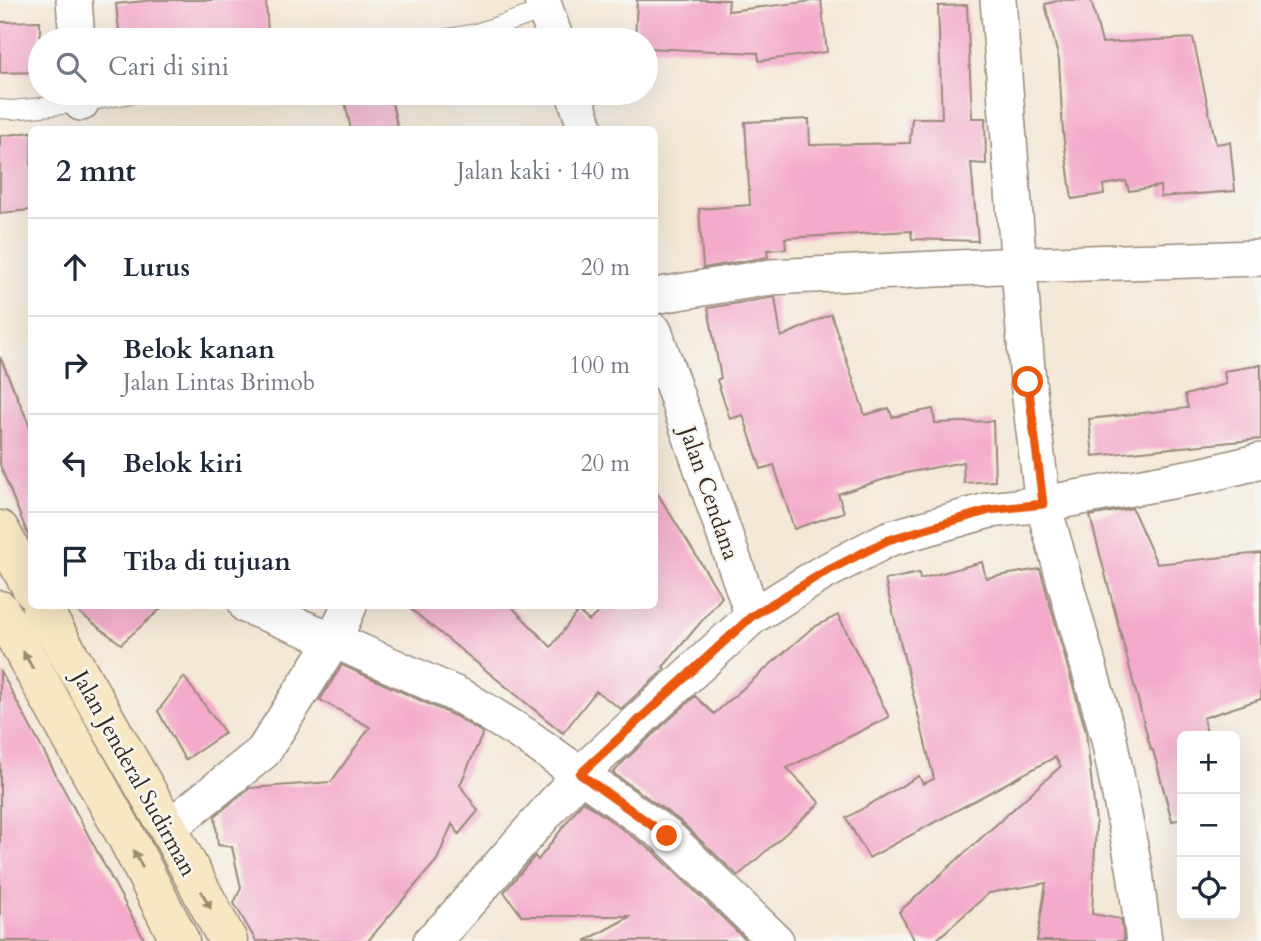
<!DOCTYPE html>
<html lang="id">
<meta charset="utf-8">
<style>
:root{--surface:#fff;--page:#f2f2f3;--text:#1f2937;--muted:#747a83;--line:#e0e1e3}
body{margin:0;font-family:Cardo,serif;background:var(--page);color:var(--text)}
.controls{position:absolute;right:21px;bottom:21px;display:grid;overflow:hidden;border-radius:10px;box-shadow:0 7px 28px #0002}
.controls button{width:63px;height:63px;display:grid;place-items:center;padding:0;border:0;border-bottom:2px solid var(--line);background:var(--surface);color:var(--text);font:35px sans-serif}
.stop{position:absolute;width:21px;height:21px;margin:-16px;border:5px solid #ea580c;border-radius:50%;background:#fff}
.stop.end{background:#ea580c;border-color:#fff;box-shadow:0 2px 7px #0008}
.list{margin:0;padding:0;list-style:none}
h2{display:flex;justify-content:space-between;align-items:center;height:91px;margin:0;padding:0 28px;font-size:30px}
h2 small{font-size:23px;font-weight:400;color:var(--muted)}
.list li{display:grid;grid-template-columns:46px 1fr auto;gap:21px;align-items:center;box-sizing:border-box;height:98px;padding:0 28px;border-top:2px solid var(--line)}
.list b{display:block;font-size:26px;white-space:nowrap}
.list p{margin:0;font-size:23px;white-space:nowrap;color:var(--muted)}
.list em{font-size:23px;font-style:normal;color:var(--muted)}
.icon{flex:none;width:38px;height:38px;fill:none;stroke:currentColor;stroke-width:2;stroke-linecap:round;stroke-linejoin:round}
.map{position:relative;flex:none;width:1261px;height:941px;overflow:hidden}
.search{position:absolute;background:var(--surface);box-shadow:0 7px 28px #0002;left:28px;top:28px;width:630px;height:77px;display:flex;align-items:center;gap:18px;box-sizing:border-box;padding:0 24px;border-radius:38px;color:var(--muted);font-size:26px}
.panel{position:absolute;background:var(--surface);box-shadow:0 7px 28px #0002;left:28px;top:126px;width:630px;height:483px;border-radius:10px}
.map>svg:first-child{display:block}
.building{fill:#f4aacb}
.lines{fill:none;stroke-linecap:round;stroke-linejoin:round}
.lane-casing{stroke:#98897a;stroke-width:20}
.street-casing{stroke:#98897a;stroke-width:38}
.secondary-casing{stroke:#98897a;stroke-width:41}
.lane{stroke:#fff;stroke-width:18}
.street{stroke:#fff;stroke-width:35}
.secondary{stroke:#f7e8c3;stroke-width:38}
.oneway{fill:#998970}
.route{stroke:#ea580c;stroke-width:9}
.labels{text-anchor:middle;stroke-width:5;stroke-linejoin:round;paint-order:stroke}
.street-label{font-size:23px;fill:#3b2a1e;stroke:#f6f6f2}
</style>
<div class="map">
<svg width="1261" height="941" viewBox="0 0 1261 941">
<rect width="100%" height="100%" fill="#f6f6f2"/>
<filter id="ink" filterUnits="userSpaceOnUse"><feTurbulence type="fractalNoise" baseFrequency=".0143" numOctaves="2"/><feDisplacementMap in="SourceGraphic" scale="14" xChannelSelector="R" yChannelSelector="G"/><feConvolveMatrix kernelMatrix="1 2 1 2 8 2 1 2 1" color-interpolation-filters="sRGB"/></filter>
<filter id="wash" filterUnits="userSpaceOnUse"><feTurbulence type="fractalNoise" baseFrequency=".00686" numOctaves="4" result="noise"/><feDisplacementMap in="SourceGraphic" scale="28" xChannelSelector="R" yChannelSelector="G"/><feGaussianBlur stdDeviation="1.57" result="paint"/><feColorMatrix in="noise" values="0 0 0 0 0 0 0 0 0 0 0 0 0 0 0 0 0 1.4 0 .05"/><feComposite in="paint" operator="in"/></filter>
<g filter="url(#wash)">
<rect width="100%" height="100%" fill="#f4e8d7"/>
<g id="blocks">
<!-- building -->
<path class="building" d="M 155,0 L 266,0 L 268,33 L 151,40 L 120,40 L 116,4 Z
M 637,0 L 729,0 L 728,11 L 821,0 L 827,52 L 759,61 L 758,53 L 646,48 L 646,40 L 635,40 Z
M 1061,0 L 1091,0 L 1102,43 L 1193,38 L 1216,144 L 1230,142 L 1235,191 L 1161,197 L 1160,186 L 1129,191 L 1126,181 L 1103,185 L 1104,194 L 1072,199 L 1063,134 L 1059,60 L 1045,4 Z
M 967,5 L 972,118 L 985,118 L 986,164 L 971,163 L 978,241 L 912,239 L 911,231 L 785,238 L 786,249 L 767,250 L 768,257 L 703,268 L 699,209 L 750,205 L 745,122 L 809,119 L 810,145 L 910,143 L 912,118 L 942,118 L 938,6 Z
M 40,21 L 40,72 L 0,73 L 0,22 Z
M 373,93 L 390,93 L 398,130 L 351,130 L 344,98 Z
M 32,132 L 30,210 L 0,213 L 0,136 Z
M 775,297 L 781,337 L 831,314 L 865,415 L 889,408 L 892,417 L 933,409 L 935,423 L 993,421 L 995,481 L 964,483 L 963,462 L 901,474 L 838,494 L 844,512 L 794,529 L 774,465 L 761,469 L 743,415 L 730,419 L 717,380 L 721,378 L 708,308 Z
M 0,357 L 32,431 L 30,540 L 0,465 Z
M 1261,365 L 1261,439 L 1093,456 L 1089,419 L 1188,408 L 1185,395 L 1226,384 L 1224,371 Z
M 654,488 L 722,597 L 663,667 L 665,669 L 621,709 L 596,691 L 563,733 L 407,606 L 511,606 L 551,647 L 578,611 L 589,621 L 605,606 L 654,606 Z
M 1132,508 L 1157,564 L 1261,553 L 1261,699 L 1203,718 L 1208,736 L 1182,736 L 1182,819 L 1172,821 L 1153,750 L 1151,750 L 1090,516 Z
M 982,562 L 986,578 L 1040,569 L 1086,732 L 1096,822 L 1092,914 L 1121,919 L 1124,941 L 1037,941 L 1046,883 L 989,893 L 935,941 L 915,941 L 899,912 L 1061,766 L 1055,757 L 869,858 L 846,818 L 919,776 L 923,784 L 934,779 L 885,580 L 919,573 L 920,579 Z
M 70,606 L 164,606 L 121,644 Z
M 838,615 L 889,717 L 787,768 L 820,803 L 738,876 L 679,820 L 613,773 L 624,761 L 695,696 L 714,714 L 812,628 Z
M 342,665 L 455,716 L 483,733 L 460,785 L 478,811 L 459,834 L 452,824 L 437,860 L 368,941 L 256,941 L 234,903 L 241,888 L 232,847 L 218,845 L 215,816 L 250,788 L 331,782 L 370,727 L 320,700 Z
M 0,670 L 145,941 L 0,941 Z
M 184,677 L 225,733 L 185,760 L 158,711 Z
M 583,801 L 654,852 L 747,941 L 585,941 L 631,916 L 522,916 L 504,892 L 535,856 L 538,860 Z"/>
</g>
</g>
<g filter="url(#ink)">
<use href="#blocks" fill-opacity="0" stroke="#98897a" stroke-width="2"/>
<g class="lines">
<defs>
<path id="lane" d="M 435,40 L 476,33 L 545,10
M 0,109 L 12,110 L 81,103 L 138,93"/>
<path id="street" d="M 74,0 L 77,40
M 542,0 L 556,40
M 998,0 L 1028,382 L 1043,504 L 1109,739 L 1135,872 L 1144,941
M 80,93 L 81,103
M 574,93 L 586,130
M 654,296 L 771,277 L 1019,265 L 1261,258
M 654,331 L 753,616
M 247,606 L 334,640 L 464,698 L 526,736 L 667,836 L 776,941
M 168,828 L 263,752 L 334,640 L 349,606
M 431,941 L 447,926 L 580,774 L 753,616 L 821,574 L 888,539 L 990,510 L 1043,504 L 1204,475 L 1261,461"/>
<path id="secondary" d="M 0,530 L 32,589
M 41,606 L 168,828 L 228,941
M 0,610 L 126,836 L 180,941"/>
</defs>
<!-- lane casing -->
<use href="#lane" class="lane-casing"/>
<!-- street casing -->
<use href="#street" class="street-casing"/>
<!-- secondary casing -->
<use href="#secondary" class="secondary-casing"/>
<!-- lane -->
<use href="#lane" class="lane"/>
<!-- street -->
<use href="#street" class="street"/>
<!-- secondary -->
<use href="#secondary" class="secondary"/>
</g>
<!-- one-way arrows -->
<defs><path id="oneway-solid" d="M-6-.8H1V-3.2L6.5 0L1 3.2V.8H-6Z" transform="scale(1.75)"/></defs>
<g class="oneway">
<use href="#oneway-solid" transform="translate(28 660) rotate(-119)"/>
<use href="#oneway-solid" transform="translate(138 859) rotate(-117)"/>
<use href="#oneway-solid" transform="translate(206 900) rotate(62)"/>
</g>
</g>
<g class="lines" filter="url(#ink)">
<!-- route -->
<path class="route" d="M 667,836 L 580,774 L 752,616 L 821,574 L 888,540 L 990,510 L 1043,504 L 1028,382"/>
</g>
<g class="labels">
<!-- street labels -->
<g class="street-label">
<text transform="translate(710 493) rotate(71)" y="8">Jalan Cendana</text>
<text transform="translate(135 773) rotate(61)" y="8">Jalan Jenderal Sudirman</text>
</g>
</g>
</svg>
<div class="controls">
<button>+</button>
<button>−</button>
<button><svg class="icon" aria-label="locate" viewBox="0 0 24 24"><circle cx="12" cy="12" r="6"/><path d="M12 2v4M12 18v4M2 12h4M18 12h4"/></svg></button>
</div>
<div class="stop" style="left:1028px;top:382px"></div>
<div class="stop end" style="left:667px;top:836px"></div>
<div class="search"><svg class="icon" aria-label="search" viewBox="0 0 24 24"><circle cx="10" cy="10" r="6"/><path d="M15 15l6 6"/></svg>Cari di sini</div>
<section class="panel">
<h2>2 mnt<small>Jalan kaki · 140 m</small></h2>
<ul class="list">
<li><svg class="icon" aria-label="ahead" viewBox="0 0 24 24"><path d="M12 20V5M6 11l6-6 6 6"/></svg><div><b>Lurus</b></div><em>20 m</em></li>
<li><svg class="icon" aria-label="right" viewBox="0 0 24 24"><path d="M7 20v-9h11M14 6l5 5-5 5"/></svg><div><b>Belok kanan</b><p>Jalan Lintas Brimob</p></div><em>100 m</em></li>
<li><svg class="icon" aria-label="left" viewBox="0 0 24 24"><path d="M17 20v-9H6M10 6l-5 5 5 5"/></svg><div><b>Belok kiri</b></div><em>20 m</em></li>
<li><svg class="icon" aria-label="arrive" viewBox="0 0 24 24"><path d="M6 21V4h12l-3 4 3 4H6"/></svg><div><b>Tiba di tujuan</b></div></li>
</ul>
</section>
</div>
